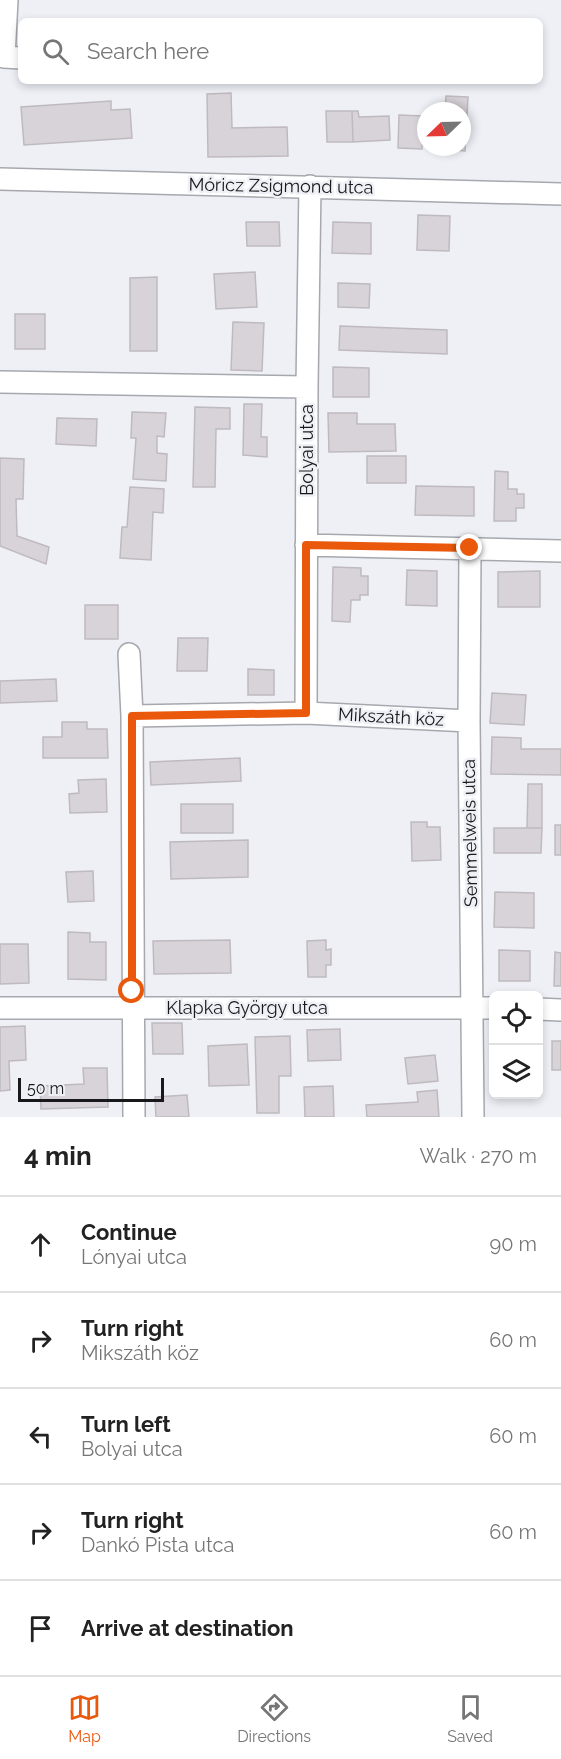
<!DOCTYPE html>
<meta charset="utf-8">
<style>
:root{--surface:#fff;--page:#f6f6f6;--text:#222;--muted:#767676;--line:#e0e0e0;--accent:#ea580c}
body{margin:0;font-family:Raleway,sans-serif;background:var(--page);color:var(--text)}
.controls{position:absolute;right:18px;bottom:18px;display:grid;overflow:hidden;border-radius:9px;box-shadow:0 3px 9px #0003}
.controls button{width:54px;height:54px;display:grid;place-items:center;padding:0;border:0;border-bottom:2px solid var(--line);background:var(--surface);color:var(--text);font:30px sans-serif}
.compass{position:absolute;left:417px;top:102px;width:54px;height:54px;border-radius:50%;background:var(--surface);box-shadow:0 3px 9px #0003;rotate:247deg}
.scale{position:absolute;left:18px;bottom:15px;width:146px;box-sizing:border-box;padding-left:6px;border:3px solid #19191c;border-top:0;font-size:16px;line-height:21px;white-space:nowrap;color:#19191c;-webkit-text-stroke:4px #eef0f6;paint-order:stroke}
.stop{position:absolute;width:18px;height:18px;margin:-14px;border:4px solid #ea580c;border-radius:50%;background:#fff}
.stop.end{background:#ea580c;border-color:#fff;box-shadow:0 2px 6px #0008}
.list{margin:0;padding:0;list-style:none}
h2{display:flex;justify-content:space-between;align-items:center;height:78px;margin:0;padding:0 24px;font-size:26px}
h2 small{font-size:20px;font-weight:400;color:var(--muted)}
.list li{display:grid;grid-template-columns:39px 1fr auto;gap:18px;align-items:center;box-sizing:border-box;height:96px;padding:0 24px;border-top:2px solid var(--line)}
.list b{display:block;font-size:22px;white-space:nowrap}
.list p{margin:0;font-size:20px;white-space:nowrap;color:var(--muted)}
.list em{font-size:20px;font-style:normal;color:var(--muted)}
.icon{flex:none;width:33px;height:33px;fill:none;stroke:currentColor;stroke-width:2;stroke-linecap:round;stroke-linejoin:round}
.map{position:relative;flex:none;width:561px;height:1117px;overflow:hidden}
.search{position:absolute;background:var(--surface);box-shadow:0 3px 9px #0003;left:18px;right:18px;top:18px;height:66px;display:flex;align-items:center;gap:15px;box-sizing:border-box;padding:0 21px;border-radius:9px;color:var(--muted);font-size:22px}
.sheet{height:558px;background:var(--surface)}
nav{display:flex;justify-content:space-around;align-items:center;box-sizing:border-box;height:84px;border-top:2px solid var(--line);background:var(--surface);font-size:16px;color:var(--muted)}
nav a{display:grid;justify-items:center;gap:3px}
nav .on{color:var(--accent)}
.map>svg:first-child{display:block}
.building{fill:#d8d3d8;stroke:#bfbabf;stroke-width:1.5}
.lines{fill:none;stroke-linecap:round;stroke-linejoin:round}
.street-casing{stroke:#a6a8ae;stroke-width:24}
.street{stroke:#fff;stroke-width:21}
.route{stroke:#ea580c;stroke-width:8}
.labels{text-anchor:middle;stroke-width:5;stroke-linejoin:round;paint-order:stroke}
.street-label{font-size:18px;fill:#19191c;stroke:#eef0f6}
</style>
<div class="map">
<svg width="561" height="1117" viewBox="0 0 561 1117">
<rect width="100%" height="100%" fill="#eef0f6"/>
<!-- building -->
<path class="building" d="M 231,93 L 232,128 L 287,127 L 288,156 L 208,157 L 207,94 Z
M 446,96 L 468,97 L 465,151 L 443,149 L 443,147 L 462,147 L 462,111 L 445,111 Z
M 111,101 L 111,110 L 130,109 L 132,138 L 24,145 L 21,107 Z
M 326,111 L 352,111 L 353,142 L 327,142 Z
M 352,111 L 358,111 L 359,117 L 389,116 L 390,140 L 353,142 Z
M 399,115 L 423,116 L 422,149 L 398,148 Z
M 418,215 L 450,216 L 449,251 L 417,250 Z
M 246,222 L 279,222 L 280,246 L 247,246 Z
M 333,222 L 371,223 L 371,254 L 332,253 Z
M 255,272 L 257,307 L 216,309 L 214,274 Z
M 157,277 L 157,351 L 130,351 L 130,278 Z
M 338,283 L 370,284 L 369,308 L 338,307 Z
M 15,314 L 45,314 L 45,349 L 15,349 Z
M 233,322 L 264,323 L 262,371 L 231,370 Z
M 340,326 L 447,330 L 447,354 L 339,350 Z
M 333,367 L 369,368 L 369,397 L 333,397 Z
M 244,404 L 262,404 L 261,437 L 267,437 L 267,457 L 243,455 Z
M 195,407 L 230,408 L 230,429 L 216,429 L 215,487 L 193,487 Z
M 132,412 L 166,413 L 164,437 L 157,436 L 157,453 L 167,454 L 166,481 L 133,479 L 136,438 L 131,438 Z
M 328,413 L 357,413 L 357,424 L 395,424 L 396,451 L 329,452 Z
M 57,418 L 97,419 L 96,446 L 56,444 Z
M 367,456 L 406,456 L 406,483 L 367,483 Z
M 0,458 L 24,459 L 23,499 L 16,499 L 17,536 L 49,547 L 46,564 L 0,546 Z
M 495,471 L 508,472 L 508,489 L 517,489 L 517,494 L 524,494 L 524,508 L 516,508 L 516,521 L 494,521 Z
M 416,486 L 474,487 L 474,516 L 415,515 Z
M 130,487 L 164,489 L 163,513 L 153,512 L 151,560 L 120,558 L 122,527 L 127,527 Z
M 333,567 L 361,568 L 361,576 L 368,576 L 368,595 L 360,595 L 360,600 L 351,600 L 350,622 L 332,621 Z
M 407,570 L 437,571 L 437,606 L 406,605 Z
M 540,571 L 540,607 L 498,607 L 498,572 Z
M 85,605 L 118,605 L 118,639 L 85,639 Z
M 178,638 L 208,638 L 207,671 L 177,671 Z
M 248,669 L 274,670 L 274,695 L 248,695 Z
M 56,679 L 57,701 L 0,703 L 0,681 Z
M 492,693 L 526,695 L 524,725 L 490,723 Z
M 62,722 L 87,722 L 87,729 L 107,729 L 108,758 L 43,758 L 43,737 L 62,737 Z
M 492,737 L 521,738 L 521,749 L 561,749 L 561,775 L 491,774 Z
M 240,758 L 241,781 L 151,785 L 150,762 Z
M 106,779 L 107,812 L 70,813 L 69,794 L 79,793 L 78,780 Z
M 528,784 L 542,784 L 542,828 L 527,828 Z
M 181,804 L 233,804 L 233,833 L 181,833 Z
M 411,822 L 427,822 L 427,827 L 440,827 L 441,860 L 412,861 Z
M 555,825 L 561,825 L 561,855 L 555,855 Z
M 494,828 L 542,828 L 541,853 L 494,853 Z
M 248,840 L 248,877 L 171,879 L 170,842 Z
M 93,871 L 94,901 L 68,902 L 66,872 Z
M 495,892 L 534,893 L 534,928 L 494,927 Z
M 68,932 L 90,933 L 90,942 L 106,942 L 106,980 L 68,979 Z
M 230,940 L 231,973 L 154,974 L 153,941 Z
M 326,940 L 326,950 L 331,949 L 331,965 L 326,965 L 326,977 L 308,977 L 307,941 Z
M 0,944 L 28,944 L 29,983 L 0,984 Z
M 499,950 L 530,951 L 530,981 L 499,981 Z
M 555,952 L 561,953 L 561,986 L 554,986 Z
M 152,1023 L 182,1023 L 183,1054 L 153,1054 Z
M 25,1026 L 26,1060 L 9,1061 L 10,1090 L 0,1091 L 0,1027 Z
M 340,1029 L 341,1060 L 308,1061 L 307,1030 Z
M 290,1036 L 291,1076 L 279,1076 L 279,1113 L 257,1113 L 255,1037 Z
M 552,1041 L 561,1041 L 561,1070 L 552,1070 Z
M 247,1044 L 249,1085 L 209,1086 L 208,1046 Z
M 435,1055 L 438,1081 L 408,1084 L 405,1058 Z
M 83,1068 L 107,1068 L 108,1107 L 41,1109 L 40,1086 L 84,1084 Z
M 333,1086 L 334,1117 L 305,1117 L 304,1087 Z
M 437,1090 L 439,1117 L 367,1117 L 366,1105 L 418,1102 L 417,1092 Z
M 187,1095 L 189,1117 L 156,1117 L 155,1097 Z"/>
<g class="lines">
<defs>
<path id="street" d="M 7,0 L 4,57 L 21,58
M 0,179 L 561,194
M 0,382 L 307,387
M 306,545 L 561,551
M 470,548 L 469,721 L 473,1117
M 129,654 L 132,716 L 134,1117
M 306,713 L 307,387 L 310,186
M 132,716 L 306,713 L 469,721
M 0,1008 L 494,1008
M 538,1009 L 561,1010"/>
</defs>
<!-- street casing -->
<use href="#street" class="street-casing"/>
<!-- street -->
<use href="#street" class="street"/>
</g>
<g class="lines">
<!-- route -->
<path class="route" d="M 132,991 L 132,716 L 306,713 L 306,545 L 470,548"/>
</g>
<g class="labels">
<!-- street labels -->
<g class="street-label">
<text transform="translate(281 186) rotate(1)" y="6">Móricz Zsigmond utca</text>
<text transform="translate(307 450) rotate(-90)" y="6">Bolyai utca</text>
<text transform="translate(391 717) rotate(3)" y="6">Mikszáth köz</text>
<text transform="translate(470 833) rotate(-91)" y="6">Semmelweis utca</text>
<text x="247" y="1014">Klapka György utca</text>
</g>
</g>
</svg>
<div class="controls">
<button><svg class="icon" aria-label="locate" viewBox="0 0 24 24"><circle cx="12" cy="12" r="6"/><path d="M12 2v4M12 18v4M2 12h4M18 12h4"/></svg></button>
<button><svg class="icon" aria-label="layers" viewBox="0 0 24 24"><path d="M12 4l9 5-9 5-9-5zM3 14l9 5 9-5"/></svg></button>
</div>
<svg class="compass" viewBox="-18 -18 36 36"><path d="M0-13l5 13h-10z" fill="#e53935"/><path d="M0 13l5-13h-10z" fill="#767676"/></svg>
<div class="scale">50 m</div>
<div class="stop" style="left:132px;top:991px"></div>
<div class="stop end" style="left:470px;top:548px"></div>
<div class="search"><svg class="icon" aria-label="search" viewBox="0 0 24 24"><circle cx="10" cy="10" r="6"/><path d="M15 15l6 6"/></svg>Search here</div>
</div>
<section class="sheet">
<h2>4 min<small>Walk · 270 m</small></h2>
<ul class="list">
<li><svg class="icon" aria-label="ahead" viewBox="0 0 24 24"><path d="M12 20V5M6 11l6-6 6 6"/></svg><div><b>Continue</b><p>Lónyai utca</p></div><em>90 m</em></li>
<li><svg class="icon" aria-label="right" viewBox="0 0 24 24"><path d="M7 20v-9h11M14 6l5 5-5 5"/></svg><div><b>Turn right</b><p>Mikszáth köz</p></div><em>60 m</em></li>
<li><svg class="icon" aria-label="left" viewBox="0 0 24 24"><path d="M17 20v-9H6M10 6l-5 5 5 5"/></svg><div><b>Turn left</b><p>Bolyai utca</p></div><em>60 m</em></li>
<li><svg class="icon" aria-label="right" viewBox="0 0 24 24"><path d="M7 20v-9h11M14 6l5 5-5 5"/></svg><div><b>Turn right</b><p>Dankó Pista utca</p></div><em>60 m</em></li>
<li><svg class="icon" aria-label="arrive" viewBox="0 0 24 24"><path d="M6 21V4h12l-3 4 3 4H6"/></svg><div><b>Arrive at destination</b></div></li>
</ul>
</section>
<nav>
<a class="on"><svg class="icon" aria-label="map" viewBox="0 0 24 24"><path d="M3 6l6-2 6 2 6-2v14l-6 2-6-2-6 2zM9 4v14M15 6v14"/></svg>Map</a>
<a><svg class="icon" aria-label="directions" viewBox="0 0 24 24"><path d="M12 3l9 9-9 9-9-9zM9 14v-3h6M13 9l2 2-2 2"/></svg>Directions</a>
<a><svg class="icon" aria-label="saved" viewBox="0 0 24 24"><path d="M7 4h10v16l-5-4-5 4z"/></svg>Saved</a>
</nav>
